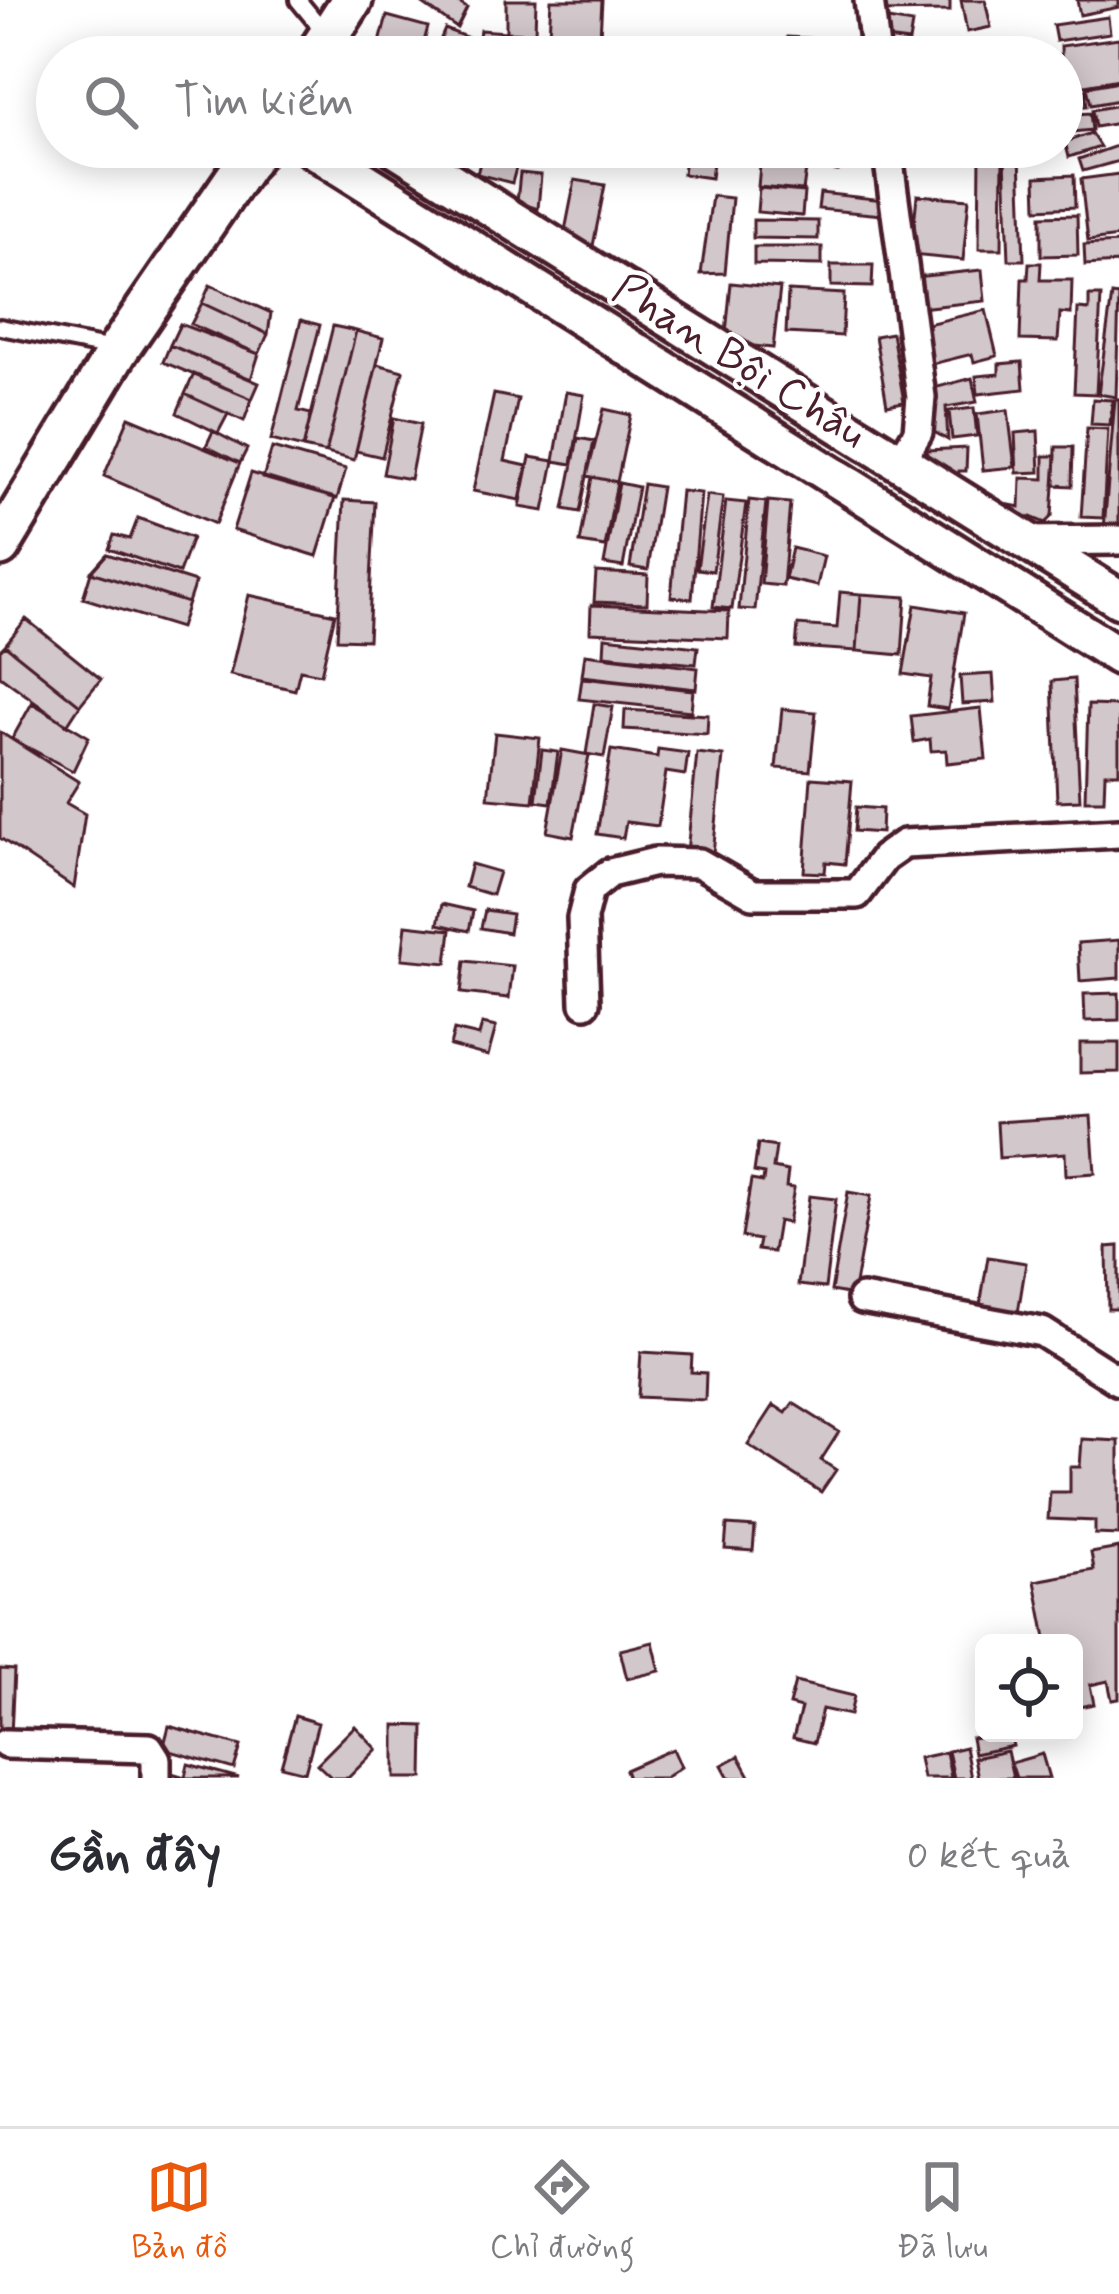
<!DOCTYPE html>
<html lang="vi">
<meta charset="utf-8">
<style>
:root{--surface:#fff;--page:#f7f7f7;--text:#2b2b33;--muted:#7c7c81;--line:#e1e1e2;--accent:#ea580c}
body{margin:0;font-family:Mynerve,sans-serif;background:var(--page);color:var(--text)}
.controls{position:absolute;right:36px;bottom:36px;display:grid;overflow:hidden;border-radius:18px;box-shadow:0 6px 30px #0003}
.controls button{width:108px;height:108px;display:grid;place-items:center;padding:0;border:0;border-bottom:3px solid var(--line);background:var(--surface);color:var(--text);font:60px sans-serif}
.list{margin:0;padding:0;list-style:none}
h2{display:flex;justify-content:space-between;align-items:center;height:156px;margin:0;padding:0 48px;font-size:51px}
h2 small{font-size:39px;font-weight:400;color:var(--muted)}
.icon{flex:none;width:66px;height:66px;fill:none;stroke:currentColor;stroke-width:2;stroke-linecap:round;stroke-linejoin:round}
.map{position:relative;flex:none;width:1119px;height:1778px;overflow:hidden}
.search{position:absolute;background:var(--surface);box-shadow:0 6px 30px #0003;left:36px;right:36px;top:36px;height:132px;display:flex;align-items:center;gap:30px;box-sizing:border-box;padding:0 42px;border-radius:66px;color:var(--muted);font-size:45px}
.sheet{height:348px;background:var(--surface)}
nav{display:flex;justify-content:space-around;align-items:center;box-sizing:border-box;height:168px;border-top:3px solid var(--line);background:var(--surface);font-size:33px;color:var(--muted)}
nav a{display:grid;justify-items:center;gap:6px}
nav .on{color:var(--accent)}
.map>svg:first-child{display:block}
.building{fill:#d2c7cb;stroke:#4a1f2b;stroke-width:3}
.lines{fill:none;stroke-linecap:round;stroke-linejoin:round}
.service-casing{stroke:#4a1f2b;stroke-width:22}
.minor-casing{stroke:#4a1f2b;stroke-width:36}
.tertiary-casing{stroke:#4a1f2b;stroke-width:45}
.secondary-casing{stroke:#4a1f2b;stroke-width:48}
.service{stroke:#fff;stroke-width:14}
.minor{stroke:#fff;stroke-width:27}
.tertiary{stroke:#fff;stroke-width:36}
.secondary{stroke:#fff;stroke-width:39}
.labels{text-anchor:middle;stroke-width:9;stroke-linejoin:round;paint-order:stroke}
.street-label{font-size:45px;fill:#4a1f2b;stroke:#fff}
</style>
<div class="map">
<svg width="1119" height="1778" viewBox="0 0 1119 1778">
<rect width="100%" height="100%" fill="#fff"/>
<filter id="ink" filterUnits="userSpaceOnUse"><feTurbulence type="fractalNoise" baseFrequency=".00833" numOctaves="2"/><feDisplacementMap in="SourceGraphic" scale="24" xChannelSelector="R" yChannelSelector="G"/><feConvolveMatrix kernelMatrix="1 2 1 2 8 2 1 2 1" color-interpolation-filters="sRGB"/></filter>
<g filter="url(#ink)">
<!-- building -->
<path class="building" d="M 417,0 L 454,0 L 467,8 L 457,28 Z
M 506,0 L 536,0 L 535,33 L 506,32 Z
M 551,0 L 602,0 L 600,36 L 549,34 Z
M 878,0 L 950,0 L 950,11 L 878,12 Z
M 961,0 L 985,0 L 991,27 L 967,32 Z
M 1077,0 L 1119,0 L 1119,7 L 1080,15 Z
M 387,16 L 428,27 L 420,57 L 378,50 Z
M 1108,17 L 1110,33 L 1056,41 L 1053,25 Z
M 888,20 L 912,24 L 909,42 L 885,39 Z
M 445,29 L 484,44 L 479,57 L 433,57 Z
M 480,30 L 506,32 L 549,34 L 543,54 L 525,50 L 524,57 L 476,57 Z
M 787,37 L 838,40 L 837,57 L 786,55 Z
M 1119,38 L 1119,79 L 1062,89 L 1061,46 Z
M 669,43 L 726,47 L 725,57 L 668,57 Z
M 1119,81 L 1119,100 L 1091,105 L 1087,87 Z
M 1085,90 L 1087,106 L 1062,108 L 1062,92 Z
M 1119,105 L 1119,123 L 1095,127 L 1092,110 Z
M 1090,113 L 1092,130 L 1062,133 L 1062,115 Z
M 1091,133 L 1100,147 L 1069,157 L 1065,142 Z
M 1119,145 L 1119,161 L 1083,171 L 1079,159 Z
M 484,147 L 521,150 L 512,183 L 477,174 Z
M 686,147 L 715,147 L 711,178 L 683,174 Z
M 763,148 L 840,155 L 838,171 L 761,163 Z
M 980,154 L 1003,155 L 1002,249 L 979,249 Z
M 1020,157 L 1024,260 L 1009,260 L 1005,158 Z
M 760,165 L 806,169 L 803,191 L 758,187 Z
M 520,173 L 541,175 L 538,209 L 517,202 Z
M 1119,174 L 1119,237 L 1088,241 L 1081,179 Z
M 1074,175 L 1075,207 L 1037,209 L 1036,177 Z
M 575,180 L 605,185 L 592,251 L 564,236 Z
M 759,188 L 804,192 L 802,216 L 757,212 Z
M 820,193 L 884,200 L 883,215 L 818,209 Z
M 917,195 L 969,199 L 963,260 L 911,255 Z
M 712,196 L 732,198 L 725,273 L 701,274 Z
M 1077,215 L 1078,255 L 1041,256 L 1041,216 Z
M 753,220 L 818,221 L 818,239 L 753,238 Z
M 1119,243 L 1119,263 L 1085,265 L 1084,245 Z
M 754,247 L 822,247 L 822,265 L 754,264 Z
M 1029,263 L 1041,263 L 1040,280 L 1072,280 L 1071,314 L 1060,313 L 1058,341 L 1020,340 L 1022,279 L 1028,279 Z
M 831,265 L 873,265 L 872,287 L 831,286 Z
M 982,270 L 985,301 L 919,308 L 915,277 Z
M 731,283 L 780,288 L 773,348 L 725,343 Z
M 210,285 L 271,313 L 268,334 L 202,303 Z
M 788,291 L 844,294 L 842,336 L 786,333 Z
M 1112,295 L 1119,296 L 1116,397 L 1098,394 Z
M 1089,296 L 1101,296 L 1096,394 L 1074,393 L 1078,309 L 1089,310 Z
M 202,303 L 268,334 L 259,354 L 191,324 Z
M 986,310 L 997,356 L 974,362 L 972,354 L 932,364 L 923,325 Z
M 301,320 L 320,325 L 298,411 L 311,414 L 303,448 L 271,440 Z
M 180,324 L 259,354 L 251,379 L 170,345 Z
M 333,326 L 356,331 L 326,453 L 303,448 Z
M 356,331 L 383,338 L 354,460 L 326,453 Z
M 892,333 L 904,402 L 887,405 L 875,336 Z
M 170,345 L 259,383 L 252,399 L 163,362 Z
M 1022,362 L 1024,389 L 978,394 L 976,376 L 999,374 L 999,364 Z
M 377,364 L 403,371 L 382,457 L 356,451 Z
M 194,374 L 252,399 L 244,421 L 185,394 Z
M 972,378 L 977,402 L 946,407 L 948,440 L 931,430 L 926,390 Z
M 566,392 L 584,395 L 572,464 L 554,461 Z
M 185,394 L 228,414 L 218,433 L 177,413 Z
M 494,394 L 518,399 L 505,461 L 527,466 L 520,500 L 473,491 Z
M 1093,399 L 1112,400 L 1110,425 L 1091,424 Z
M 1115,399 L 1119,399 L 1119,530 L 1104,529 Z
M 974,408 L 977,436 L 952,439 L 949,411 Z
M 604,409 L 631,415 L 617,482 L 587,476 Z
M 1008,410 L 1015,467 L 983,470 L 977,414 Z
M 129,417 L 240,463 L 215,524 L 104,476 Z
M 394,418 L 421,424 L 410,479 L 383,474 Z
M 1087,428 L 1108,429 L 1103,518 L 1081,517 Z
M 213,431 L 247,449 L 240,463 L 206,446 Z
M 1038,431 L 1040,472 L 1017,473 L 1015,433 Z
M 578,438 L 594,441 L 580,512 L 564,509 Z
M 1056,447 L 1073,447 L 1072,486 L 1055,485 Z
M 272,448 L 346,469 L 337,499 L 263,478 Z
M 967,448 L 966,471 L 959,471 L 958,477 L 926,462 L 927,450 Z
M 1044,456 L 1056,456 L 1052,516 L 1045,523 L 1031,517 L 1021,532 L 1005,524 L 1010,505 L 1020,507 L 1021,478 L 1044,479 Z
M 530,457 L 554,461 L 544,511 L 520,507 Z
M 251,473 L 335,498 L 317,556 L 233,530 Z
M 592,477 L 617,482 L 605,547 L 580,543 Z
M 619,483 L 638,487 L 623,567 L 604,564 Z
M 643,484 L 661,487 L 648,570 L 630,567 Z
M 681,491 L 701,493 L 692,599 L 671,597 Z
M 707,495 L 723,497 L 713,571 L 697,569 Z
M 344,500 L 375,502 L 368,640 L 337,639 Z
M 749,500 L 766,502 L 755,610 L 739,609 Z
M 726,501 L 746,503 L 732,609 L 713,607 Z
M 768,501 L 790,503 L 783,586 L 761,584 Z
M 138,518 L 192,538 L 179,573 L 109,549 L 114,535 L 130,539 Z
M 792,548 L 824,556 L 817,586 L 785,579 Z
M 107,554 L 195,582 L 188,603 L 91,572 Z
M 91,572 L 188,603 L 180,628 L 83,598 Z
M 596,572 L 648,575 L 647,604 L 594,602 Z
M 840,592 L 861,594 L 857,651 L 796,647 L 798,625 L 837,628 Z
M 861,594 L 906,597 L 902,655 L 857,651 Z
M 249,595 L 335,614 L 321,674 L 300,670 L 295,690 L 230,675 Z
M 591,605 L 729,611 L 728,638 L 590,632 Z
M 915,605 L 964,613 L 948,709 L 927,706 L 931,678 L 903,674 Z
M 26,619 L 101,679 L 80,705 L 5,645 Z
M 605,637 L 698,647 L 696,664 L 604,655 Z
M 5,645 L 80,705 L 67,725 L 0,676 L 0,650 Z
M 585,654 L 698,668 L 696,689 L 582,676 Z
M 993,674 L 995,702 L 962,704 L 960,676 Z
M 582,678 L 693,690 L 691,711 L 579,699 Z
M 1074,679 L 1080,800 L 1057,801 L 1052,681 Z
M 32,703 L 89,737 L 73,771 L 12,739 Z
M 594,704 L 613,707 L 604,757 L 586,754 Z
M 1088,705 L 1119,706 L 1119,773 L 1105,773 L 1104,800 L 1085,800 Z
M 981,708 L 986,759 L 947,763 L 946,750 L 931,751 L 930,739 L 914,742 L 911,716 Z
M 782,709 L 816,712 L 810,771 L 776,768 Z
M 625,710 L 708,715 L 707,734 L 624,729 Z
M 0,732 L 79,782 L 66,803 L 85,814 L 74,888 L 0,838 Z
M 495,733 L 540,738 L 533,802 L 488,798 Z
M 658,749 L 688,753 L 685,775 L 666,772 L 658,826 L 626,822 L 623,838 L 597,834 L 611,750 L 657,757 Z
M 542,750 L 558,752 L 551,803 L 536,801 Z
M 562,750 L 589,755 L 573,837 L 547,832 Z
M 697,753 L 723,756 L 713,854 L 687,852 Z
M 811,778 L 852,781 L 845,864 L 826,862 L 825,873 L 804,872 Z
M 856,807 L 882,809 L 881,833 L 854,831 Z
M 471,864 L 499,872 L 492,895 L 465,887 Z
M 442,904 L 473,911 L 469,931 L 438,924 Z
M 485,910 L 512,914 L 509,933 L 481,928 Z
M 406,925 L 451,930 L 447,963 L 402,959 Z
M 1119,940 L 1119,978 L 1080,981 L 1078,943 Z
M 465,961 L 513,966 L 509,998 L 461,993 Z
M 1119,993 L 1119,1020 L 1085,1021 L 1084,994 Z
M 482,1024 L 496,1027 L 488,1056 L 450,1046 L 454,1030 L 479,1036 Z
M 1080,1043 L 1119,1043 L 1119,1072 L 1080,1073 Z
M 1091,1116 L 1095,1173 L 1066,1175 L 1065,1153 L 999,1158 L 997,1122 Z
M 758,1144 L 776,1147 L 773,1168 L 788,1171 L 786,1187 L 794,1188 L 788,1223 L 778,1221 L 773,1252 L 757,1250 L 759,1240 L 742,1237 L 751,1180 L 763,1182 L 764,1174 L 754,1172 Z
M 848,1192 L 871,1196 L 853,1295 L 831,1291 Z
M 809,1196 L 836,1199 L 825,1288 L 798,1285 Z
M 1119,1246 L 1119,1309 L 1108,1309 L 1107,1247 Z
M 988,1257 L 1026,1263 L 1016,1325 L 978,1318 Z
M 641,1352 L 692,1355 L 691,1372 L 706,1373 L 705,1400 L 638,1397 Z
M 793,1403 L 839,1432 L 821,1460 L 836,1470 L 821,1492 L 748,1445 L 774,1405 L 786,1413 Z
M 1082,1439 L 1119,1441 L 1119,1535 L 1095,1534 L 1095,1521 L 1048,1519 L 1050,1492 L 1070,1492 L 1070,1467 L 1080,1467 Z
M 727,1525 L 755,1527 L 753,1551 L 725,1549 Z
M 1119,1548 L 1119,1699 L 1112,1700 L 1108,1681 L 1090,1685 L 1094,1704 L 1074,1708 L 1074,1643 L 1047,1643 L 1035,1581 L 1094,1570 L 1091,1553 Z
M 653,1642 L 660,1671 L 627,1679 L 620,1650 Z
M 0,1669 L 14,1670 L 11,1735 L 0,1734 Z
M 795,1682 L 854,1696 L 850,1715 L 822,1709 L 814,1743 L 793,1738 L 801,1708 L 789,1705 Z
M 295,1716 L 318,1723 L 305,1772 L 281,1766 Z
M 395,1725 L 424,1726 L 423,1778 L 395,1778 Z
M 169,1726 L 241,1746 L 234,1769 L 163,1749 Z
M 355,1726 L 377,1749 L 348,1778 L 332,1778 L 317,1764 Z
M 1010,1733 L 1013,1746 L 974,1754 L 971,1738 Z
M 965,1747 L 971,1778 L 954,1778 L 948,1751 Z
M 673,1749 L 681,1767 L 665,1778 L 628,1778 L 625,1770 Z
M 1007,1751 L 1013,1778 L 978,1778 L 974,1758 Z
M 946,1752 L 951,1778 L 923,1778 L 919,1758 Z
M 1042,1754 L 1049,1778 L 1016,1778 L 1011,1763 Z
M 739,1756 L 751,1778 L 729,1778 L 722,1765 Z
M 188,1764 L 239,1778 L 159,1778 L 162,1770 L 185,1777 Z"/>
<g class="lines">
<defs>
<path id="service" d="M 298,0 L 325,33
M 0,327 L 113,349"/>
<path id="minor" d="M 869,0 L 876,57
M 887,147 L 921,397 L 918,432 L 901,461
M 1027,541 L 1119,540
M 585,1003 L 582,918 L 589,890 L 610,873 L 655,862 L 699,863 L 753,894 L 857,894 L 884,858 L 904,844 L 1119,833
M 862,1299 L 1042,1332 L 1119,1381
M 6,1744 L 149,1748 L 156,1759 L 156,1778"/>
<path id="tertiary" d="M 310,147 L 1119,656
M 395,147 L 1119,599"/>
<path id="secondary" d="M 315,57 L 352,0
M 0,546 L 118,350 L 257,147"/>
</defs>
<!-- service casing -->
<use href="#service" class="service-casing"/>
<!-- minor casing -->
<use href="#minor" class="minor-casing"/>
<!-- tertiary casing -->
<use href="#tertiary" class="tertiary-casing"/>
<!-- secondary casing -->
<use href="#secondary" class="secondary-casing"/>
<!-- service -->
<use href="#service" class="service"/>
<!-- minor -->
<use href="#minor" class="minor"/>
<!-- tertiary -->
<use href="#tertiary" class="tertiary"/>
<!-- secondary -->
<use href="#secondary" class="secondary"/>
</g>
</g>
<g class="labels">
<!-- street labels -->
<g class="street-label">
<text transform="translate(741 359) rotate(32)" y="16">Phan Bội Châu</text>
</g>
</g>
</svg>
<div class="controls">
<button><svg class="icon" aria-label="locate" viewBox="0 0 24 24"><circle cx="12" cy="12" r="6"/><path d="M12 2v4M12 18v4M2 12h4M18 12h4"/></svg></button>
</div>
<div class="search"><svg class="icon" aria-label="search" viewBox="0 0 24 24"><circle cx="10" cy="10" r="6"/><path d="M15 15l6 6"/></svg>Tìm kiếm</div>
</div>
<section class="sheet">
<h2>Gần đây<small>0 kết quả</small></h2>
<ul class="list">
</ul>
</section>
<nav>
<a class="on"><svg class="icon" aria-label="map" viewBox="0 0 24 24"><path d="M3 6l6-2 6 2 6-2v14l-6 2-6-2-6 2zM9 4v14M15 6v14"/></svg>Bản đồ</a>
<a><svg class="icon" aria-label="directions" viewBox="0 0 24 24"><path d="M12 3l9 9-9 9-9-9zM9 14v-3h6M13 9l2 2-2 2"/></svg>Chỉ đường</a>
<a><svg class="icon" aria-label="saved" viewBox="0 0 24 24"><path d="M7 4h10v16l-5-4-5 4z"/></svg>Đã lưu</a>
</nav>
